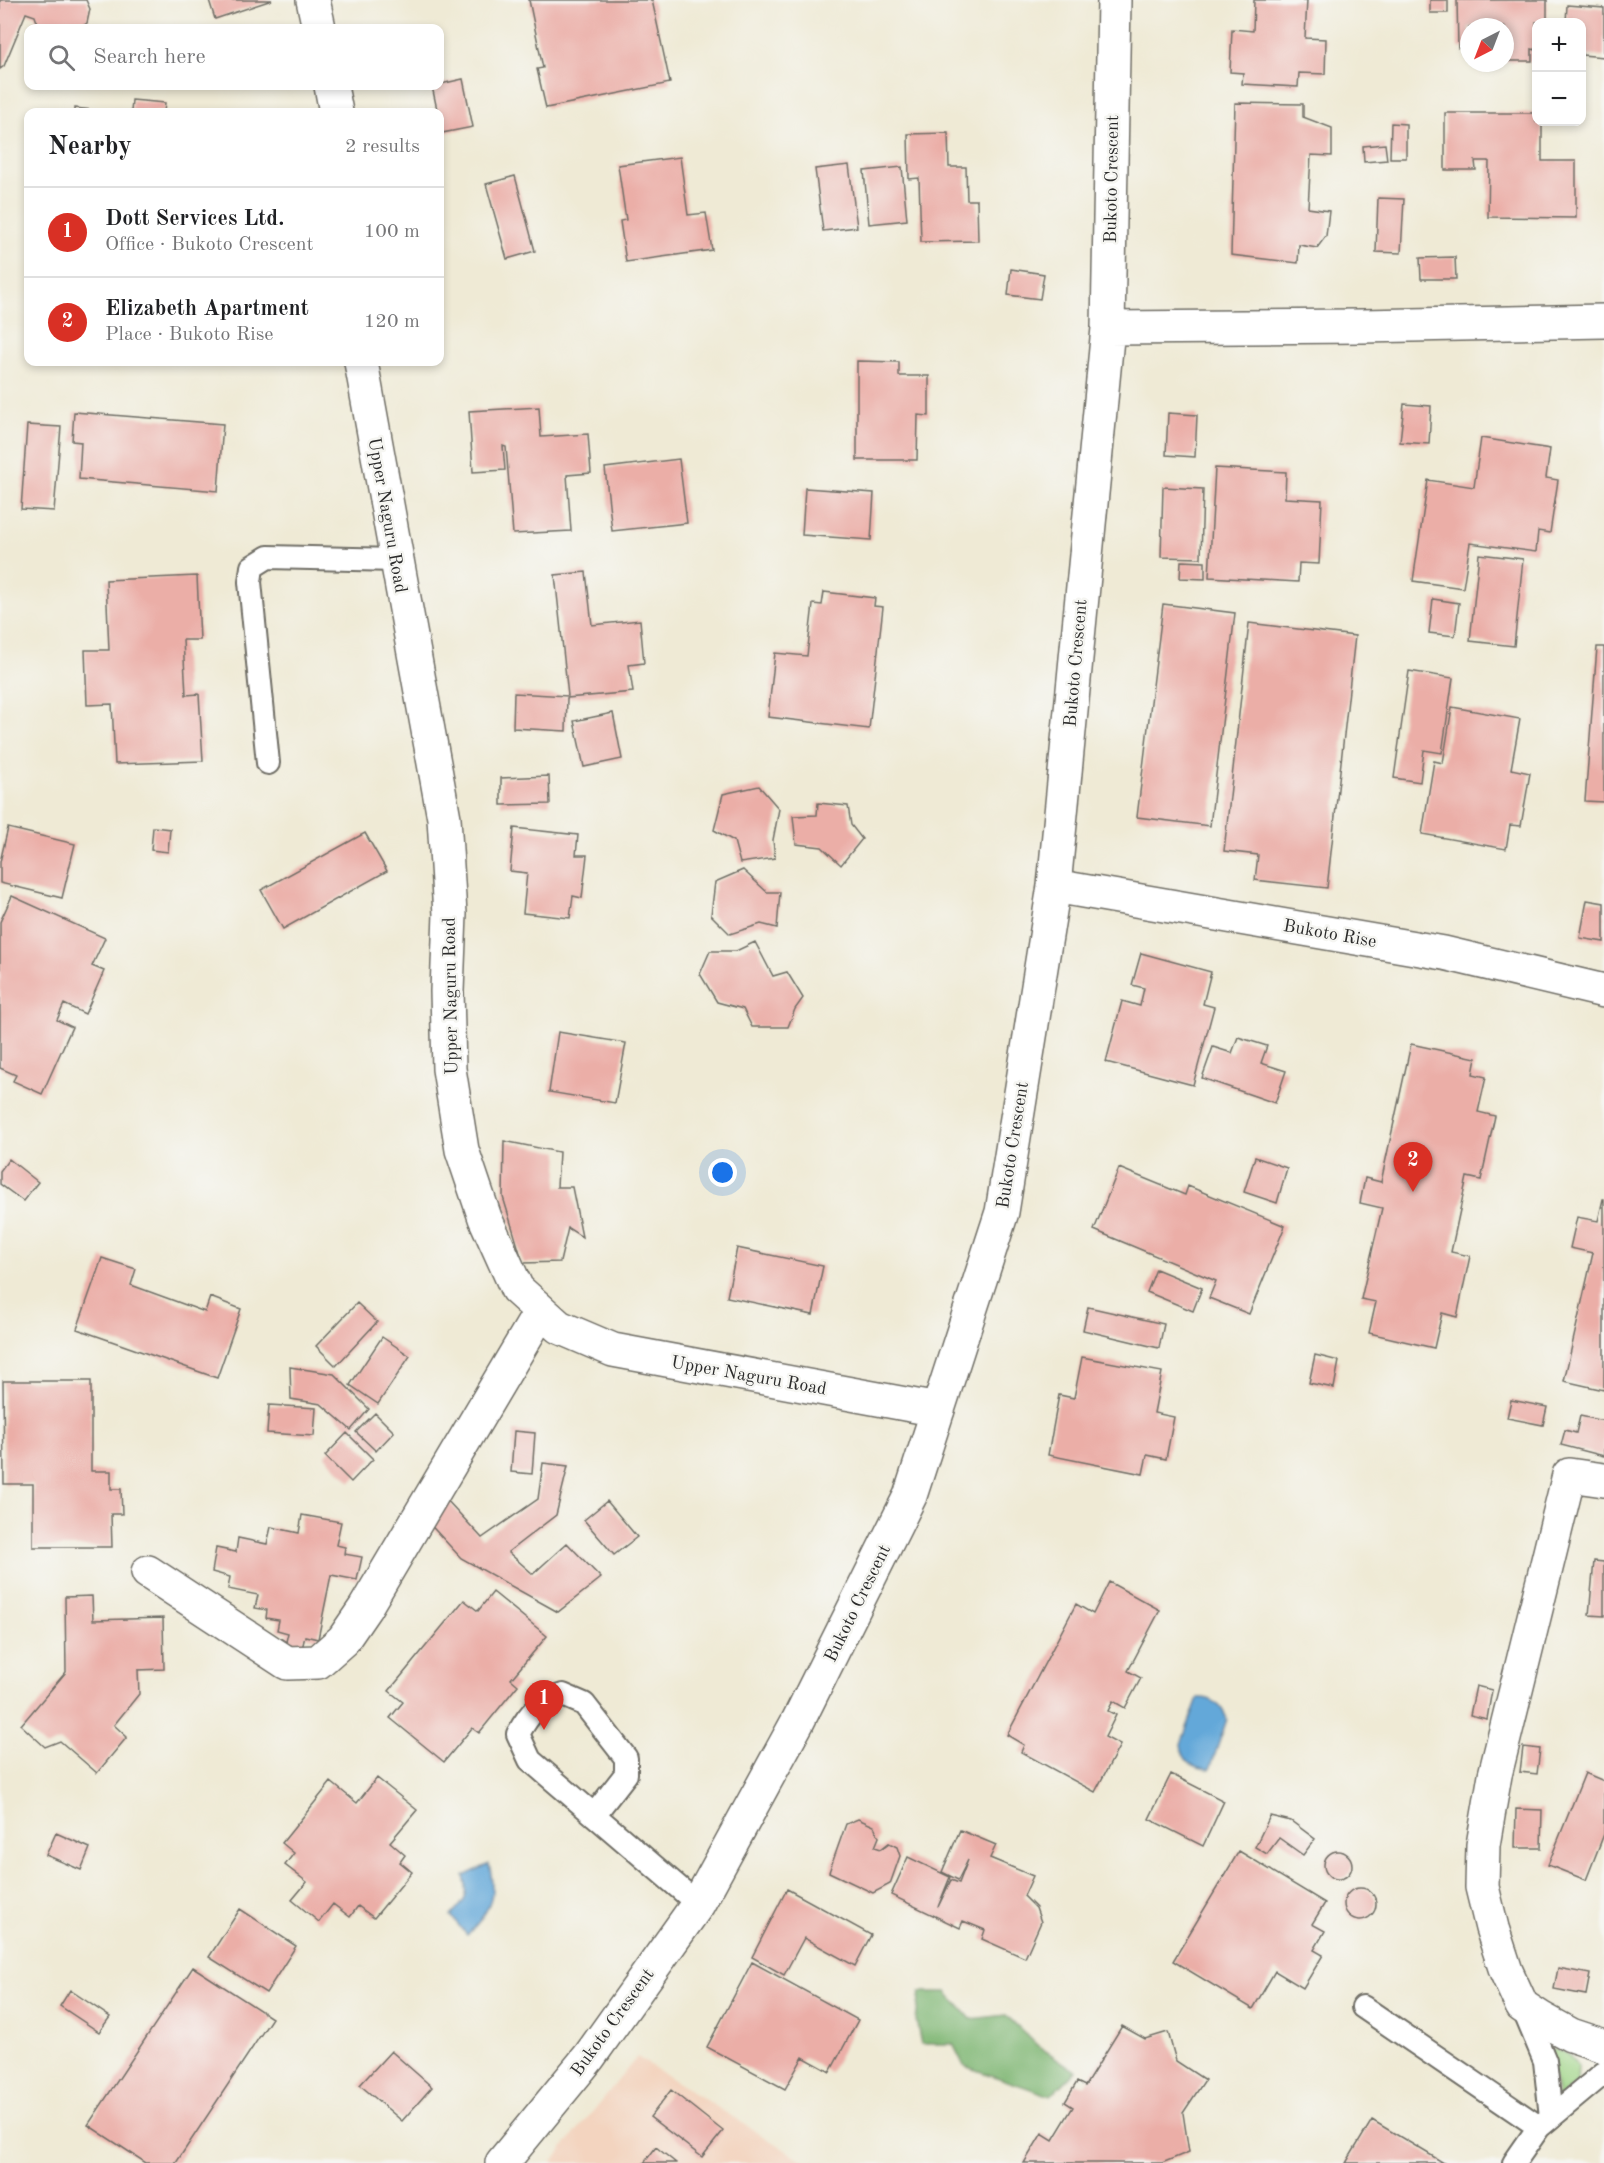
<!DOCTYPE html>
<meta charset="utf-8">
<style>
:root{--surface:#fff;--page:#f2f2f2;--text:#202124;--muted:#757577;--line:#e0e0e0;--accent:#d93025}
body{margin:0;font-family:"Old Standard TT",serif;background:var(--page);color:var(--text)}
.controls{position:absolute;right:18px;top:18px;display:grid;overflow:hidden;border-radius:12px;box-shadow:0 3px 9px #0003}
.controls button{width:54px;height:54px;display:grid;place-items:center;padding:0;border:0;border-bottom:2px solid var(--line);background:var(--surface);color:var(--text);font:30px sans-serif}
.compass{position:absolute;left:1460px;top:18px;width:54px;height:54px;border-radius:50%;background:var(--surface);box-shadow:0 3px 9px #0003;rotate:222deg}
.you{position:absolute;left:723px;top:1173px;width:21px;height:21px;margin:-15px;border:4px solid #fff;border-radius:50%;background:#1a73e8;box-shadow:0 0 0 9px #1a73e833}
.badge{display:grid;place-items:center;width:39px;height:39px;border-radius:50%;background:var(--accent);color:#fff;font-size:20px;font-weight:700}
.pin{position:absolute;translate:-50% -50px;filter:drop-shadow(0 2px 3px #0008)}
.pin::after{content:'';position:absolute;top:32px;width:21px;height:18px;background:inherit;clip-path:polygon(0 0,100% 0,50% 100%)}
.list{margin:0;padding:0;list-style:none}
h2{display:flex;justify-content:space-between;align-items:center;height:78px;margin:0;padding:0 24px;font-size:26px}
h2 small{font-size:20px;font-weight:400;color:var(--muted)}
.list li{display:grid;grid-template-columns:39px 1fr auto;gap:18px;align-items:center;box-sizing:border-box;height:90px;padding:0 24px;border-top:2px solid var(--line)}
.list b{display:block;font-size:22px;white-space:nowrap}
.list p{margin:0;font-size:20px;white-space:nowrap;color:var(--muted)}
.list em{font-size:20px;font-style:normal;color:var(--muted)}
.icon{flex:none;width:33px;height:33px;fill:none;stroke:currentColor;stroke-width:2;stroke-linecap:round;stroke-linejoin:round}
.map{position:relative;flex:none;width:1604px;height:2163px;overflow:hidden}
.search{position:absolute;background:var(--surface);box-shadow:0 3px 9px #0003;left:24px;top:24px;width:420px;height:66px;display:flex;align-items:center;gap:15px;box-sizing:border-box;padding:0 21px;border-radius:12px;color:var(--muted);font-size:22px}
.panel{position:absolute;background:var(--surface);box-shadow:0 3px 9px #0003;left:24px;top:108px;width:420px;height:258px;border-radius:12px}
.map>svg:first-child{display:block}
.built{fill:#f3d4bf}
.green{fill:#9ed485;stroke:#648058;stroke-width:1.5}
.forest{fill:#7eb672;stroke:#54704e;stroke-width:1.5}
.water{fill:#64a8d9;stroke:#486a82;stroke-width:1.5}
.building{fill:#ebaea7}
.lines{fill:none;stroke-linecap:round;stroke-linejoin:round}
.service-casing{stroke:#706e66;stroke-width:26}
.minor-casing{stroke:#706e66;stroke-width:36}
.service{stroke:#fff;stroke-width:22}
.minor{stroke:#fff;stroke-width:33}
.labels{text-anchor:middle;stroke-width:5;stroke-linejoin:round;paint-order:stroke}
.street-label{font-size:18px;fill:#2b2b2b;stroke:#f6f6f2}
</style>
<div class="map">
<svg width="1604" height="2163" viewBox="0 0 1604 2163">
<rect width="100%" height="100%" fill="#f6f6f2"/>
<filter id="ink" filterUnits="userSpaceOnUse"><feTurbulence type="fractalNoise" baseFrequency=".0167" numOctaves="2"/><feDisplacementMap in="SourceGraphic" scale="12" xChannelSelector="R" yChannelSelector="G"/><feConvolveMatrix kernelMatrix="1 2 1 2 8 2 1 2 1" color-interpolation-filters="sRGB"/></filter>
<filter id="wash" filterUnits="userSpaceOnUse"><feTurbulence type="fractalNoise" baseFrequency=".008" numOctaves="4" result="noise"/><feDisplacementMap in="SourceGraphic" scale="24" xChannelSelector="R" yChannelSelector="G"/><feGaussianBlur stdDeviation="1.35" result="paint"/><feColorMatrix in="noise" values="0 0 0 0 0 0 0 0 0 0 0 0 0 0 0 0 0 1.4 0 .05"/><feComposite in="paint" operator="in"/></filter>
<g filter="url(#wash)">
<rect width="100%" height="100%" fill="#efead5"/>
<!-- built -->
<path class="built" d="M 637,2057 L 806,2163 L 551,2163 Z"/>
<!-- green -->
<path class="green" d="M 1548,2048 L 1567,2053 L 1578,2066 L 1577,2082 L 1558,2099 Z"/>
<!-- forest -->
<path class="forest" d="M 920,1992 L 947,1992 L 971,2019 L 1006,2015 L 1038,2046 L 1076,2071 L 1051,2096 L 964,2066 L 953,2044 L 921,2044 L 916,2020 Z"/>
<!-- water -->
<path class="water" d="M 1198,1698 C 1213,1697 1222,1706 1227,1719 L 1210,1769 C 1192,1768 1183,1762 1181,1744 Z
M 489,1864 C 497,1898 490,1911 467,1935 L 451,1916 C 465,1901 470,1897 464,1876 Z"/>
<g id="blocks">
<!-- building -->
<path class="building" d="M 0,0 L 86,0 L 90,9 L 87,23 L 80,28 L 39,28 L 35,16 L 26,13 L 4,66 L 0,69 Z
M 209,0 L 272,0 L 215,19 Z
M 529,0 L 652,0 L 670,83 L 546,108 L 537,69 L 543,68 Z
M 1254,0 L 1307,0 L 1305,38 L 1326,39 L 1325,74 L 1299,73 L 1298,87 L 1242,84 L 1243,73 L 1230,72 L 1232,29 L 1253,31 Z
M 1430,0 L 1448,0 L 1448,13 L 1430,13 Z
M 1457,0 L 1547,0 L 1547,22 L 1536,22 L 1536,50 L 1532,49 L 1532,61 L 1505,61 L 1505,27 L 1469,27 L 1469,48 L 1458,48 Z
M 1567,5 L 1604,8 L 1604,57 L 1582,55 L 1582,22 L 1566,22 Z
M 463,79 L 473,127 L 442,133 L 432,86 Z
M 132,100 L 165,103 L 164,112 L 131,112 Z
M 1235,103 L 1303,104 L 1303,117 L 1332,128 L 1332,156 L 1311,155 L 1308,208 L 1329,211 L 1326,236 L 1317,248 L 1299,245 L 1298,263 L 1231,255 Z
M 75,108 L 101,111 L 101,112 L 75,112 Z
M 1445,113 L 1536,113 L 1536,122 L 1542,122 L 1542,161 L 1576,161 L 1576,218 L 1488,217 L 1489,161 L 1475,161 L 1476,170 L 1445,170 Z
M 1391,123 L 1406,124 L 1406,158 L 1390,158 Z
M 948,133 L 949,167 L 966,167 L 967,200 L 977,200 L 978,241 L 921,242 L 919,178 L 909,179 L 908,134 Z
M 1385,144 L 1387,160 L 1364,162 L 1363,146 Z
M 680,157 L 688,215 L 706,213 L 712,250 L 626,262 L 620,221 L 626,220 L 618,165 Z
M 849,165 L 857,227 L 823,231 L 815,169 Z
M 902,167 L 907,220 L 869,224 L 864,171 Z
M 515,176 L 535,251 L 507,259 L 486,184 Z
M 1378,198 L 1404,199 L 1401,253 L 1376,252 Z
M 1455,257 L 1456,279 L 1421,279 L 1420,258 Z
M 1011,269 L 1044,274 L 1040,299 L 1008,295 Z
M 857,361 L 899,362 L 899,376 L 929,376 L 929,416 L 918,415 L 917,460 L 857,460 Z
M 1404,404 L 1431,406 L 1429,444 L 1400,442 Z
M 539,407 L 541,437 L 588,434 L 591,473 L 567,475 L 571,531 L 513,534 L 506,447 L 503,446 L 505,470 L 473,472 L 469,411 Z
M 74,412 L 223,424 L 218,491 L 79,479 L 81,442 L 72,441 Z
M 1168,413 L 1197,415 L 1195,457 L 1166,455 Z
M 27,425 L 61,427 L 54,511 L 21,509 Z
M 1481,438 L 1550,449 L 1546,478 L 1558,480 L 1550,533 L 1538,531 L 1536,552 L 1470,543 L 1463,588 L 1413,581 L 1428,480 L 1474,487 Z
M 679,459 L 687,523 L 612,531 L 605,468 Z
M 1215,468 L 1286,472 L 1285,498 L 1322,500 L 1319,564 L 1299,563 L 1298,582 L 1209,577 Z
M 1163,487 L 1203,489 L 1201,558 L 1161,557 Z
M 805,488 L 874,493 L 871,540 L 802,535 Z
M 1479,554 L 1523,559 L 1514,646 L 1470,641 Z
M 1181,561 L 1205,562 L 1205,579 L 1180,578 Z
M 586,572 L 592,625 L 640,620 L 644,663 L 629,665 L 633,692 L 567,698 L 566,731 L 513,728 L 514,693 L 568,696 L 555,575 Z
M 197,576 L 200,640 L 183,640 L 186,695 L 199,694 L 203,761 L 115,764 L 112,704 L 87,705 L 85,650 L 109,650 L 106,580 Z
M 824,592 L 875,598 L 874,606 L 883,607 L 869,729 L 768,717 L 775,653 L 807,656 L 813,604 L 822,605 Z
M 1433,599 L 1459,603 L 1455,636 L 1429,633 Z
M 1163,604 L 1235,613 L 1210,826 L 1137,817 Z
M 1249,623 L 1355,636 L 1327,888 L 1255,880 L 1258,855 L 1224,851 Z
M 1597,647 L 1604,647 L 1604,802 L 1585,801 Z
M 1409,671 L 1453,678 L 1442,753 L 1424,750 L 1420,782 L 1394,778 Z
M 1452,707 L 1520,719 L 1511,769 L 1530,773 L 1521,826 L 1510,825 L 1506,849 L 1422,834 L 1434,761 L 1443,763 Z
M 613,713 L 622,759 L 584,767 L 574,721 Z
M 549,776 L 550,804 L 501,805 L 501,778 Z
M 759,786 L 779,809 L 773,840 L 775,858 L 740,863 L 734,841 L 714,830 L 723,794 Z
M 818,803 L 848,806 L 851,825 L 862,839 L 841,865 L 822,847 L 796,844 L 793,816 L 817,815 Z
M 153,827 L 170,829 L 168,852 L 151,850 Z
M 8,828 L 75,844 L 62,898 L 0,883 L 0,862 Z
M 514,828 L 578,835 L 576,855 L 587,855 L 582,898 L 573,896 L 570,918 L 523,913 L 527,873 L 510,871 Z
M 365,833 L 387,871 L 283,929 L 261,890 Z
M 743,870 L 767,892 L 780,892 L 777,928 L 761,924 L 730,934 L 711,915 L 715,882 Z
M 12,896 L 105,938 L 92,966 L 104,971 L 85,1014 L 64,1004 L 57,1020 L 72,1027 L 42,1094 L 13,1081 L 16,1075 L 0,1068 L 0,922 Z
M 1587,900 L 1604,903 L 1604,942 L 1580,938 Z
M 755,942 L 773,976 L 787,972 L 803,998 L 795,1009 L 788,1027 L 752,1027 L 743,1009 L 717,1002 L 700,974 L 710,951 L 736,951 Z
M 1141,953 L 1211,972 L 1203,1004 L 1214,1007 L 1193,1085 L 1106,1062 L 1122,1001 L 1140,1006 L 1144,988 L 1132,985 Z
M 558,1032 L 626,1043 L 615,1103 L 549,1092 Z
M 1238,1037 L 1267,1046 L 1261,1063 L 1286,1071 L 1275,1103 L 1202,1078 L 1213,1047 L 1232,1053 Z
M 1411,1044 L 1476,1058 L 1473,1074 L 1486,1077 L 1478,1112 L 1495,1116 L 1481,1180 L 1467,1177 L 1451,1252 L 1470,1256 L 1457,1317 L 1442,1313 L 1434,1348 L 1369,1333 L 1376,1302 L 1361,1299 L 1382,1208 L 1360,1203 L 1365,1178 L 1381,1182 Z
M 504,1141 L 559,1152 L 557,1187 L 572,1187 L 582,1237 L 568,1228 L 560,1262 L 523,1263 L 503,1197 Z
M 1255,1157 L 1287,1168 L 1277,1203 L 1244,1192 Z
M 9,1159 L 38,1182 L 23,1201 L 0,1184 L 0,1171 Z
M 1119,1168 L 1185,1195 L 1188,1186 L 1285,1226 L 1249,1314 L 1209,1298 L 1216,1281 L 1094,1230 Z
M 1603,1199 L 1604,1199 L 1604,1390 L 1564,1381 L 1593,1253 L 1570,1248 L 1577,1217 L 1598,1221 Z
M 737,1248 L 823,1266 L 813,1315 L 727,1297 Z
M 102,1258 L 136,1269 L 131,1285 L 205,1312 L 210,1297 L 241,1309 L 217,1378 L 77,1329 Z
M 1156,1269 L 1202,1288 L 1193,1311 L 1147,1292 Z
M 357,1303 L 377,1322 L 336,1366 L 316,1346 Z
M 1088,1307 L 1164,1324 L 1159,1348 L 1083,1330 Z
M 382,1337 L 410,1356 L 378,1404 L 350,1385 Z
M 1315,1355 L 1339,1361 L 1334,1388 L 1309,1383 Z
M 1082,1357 L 1162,1372 L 1154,1413 L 1174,1417 L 1166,1459 L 1147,1455 L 1143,1474 L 1048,1455 L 1059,1395 L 1074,1398 Z
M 290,1367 L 334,1374 L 369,1409 L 351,1430 L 321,1404 L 291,1399 Z
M 3,1381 L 91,1381 L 91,1471 L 111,1471 L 111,1489 L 121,1489 L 122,1514 L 111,1514 L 112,1547 L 33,1547 L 33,1484 L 4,1484 Z
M 1511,1400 L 1547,1407 L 1543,1425 L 1507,1418 Z
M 269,1405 L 316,1408 L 314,1436 L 267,1433 Z
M 375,1413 L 394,1432 L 376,1451 L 356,1432 Z
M 1580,1416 L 1604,1421 L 1604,1456 L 1561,1445 L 1565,1430 L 1576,1433 Z
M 514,1431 L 535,1433 L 532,1474 L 511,1472 Z
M 347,1433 L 373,1459 L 351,1482 L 325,1456 Z
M 543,1463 L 568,1466 L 556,1515 L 508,1552 L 533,1574 L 567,1543 L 601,1578 L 558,1612 L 461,1558 L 424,1518 L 446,1499 L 482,1538 L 538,1499 Z
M 607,1501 L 637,1537 L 614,1555 L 584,1520 Z
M 302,1515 L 341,1522 L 336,1545 L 345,1547 L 344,1554 L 362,1557 L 357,1580 L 331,1575 L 318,1639 L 305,1636 L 302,1649 L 285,1646 L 288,1633 L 277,1630 L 279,1620 L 266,1618 L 267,1610 L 255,1608 L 258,1595 L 228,1589 L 230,1577 L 212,1572 L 216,1548 L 236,1552 L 238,1538 L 267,1544 L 271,1527 L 299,1533 Z
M 1594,1561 L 1604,1562 L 1604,1616 L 1589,1615 Z
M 1109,1582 L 1160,1610 L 1128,1671 L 1141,1678 L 1125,1708 L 1113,1701 L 1108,1711 L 1116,1715 L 1105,1737 L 1120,1745 L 1095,1792 L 1021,1752 L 1024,1745 L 1007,1735 L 1076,1604 L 1093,1614 Z
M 493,1592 L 547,1636 L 511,1679 L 518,1685 L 479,1733 L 472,1728 L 444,1762 L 390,1718 L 403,1702 L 389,1691 L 464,1600 L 478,1611 Z
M 92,1596 L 93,1620 L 163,1618 L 164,1669 L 138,1670 L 139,1694 L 114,1725 L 127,1737 L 97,1773 L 60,1741 L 45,1747 L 21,1725 L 66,1672 L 65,1597 Z
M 1476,1686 L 1492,1690 L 1487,1719 L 1470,1715 Z
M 1523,1747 L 1540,1749 L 1537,1774 L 1520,1772 Z
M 1585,1773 L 1604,1781 L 1604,1834 L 1586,1880 L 1548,1865 Z
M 1171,1774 L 1224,1801 L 1203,1846 L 1149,1819 Z
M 377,1778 L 417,1810 L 390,1842 L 405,1855 L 400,1862 L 412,1872 L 374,1918 L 358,1906 L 350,1917 L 333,1904 L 319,1922 L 292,1900 L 307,1882 L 285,1865 L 294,1853 L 282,1843 L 331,1782 L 357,1803 Z
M 1516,1809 L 1542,1810 L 1541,1848 L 1515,1848 Z
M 1270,1816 L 1291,1821 L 1315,1839 L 1303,1855 L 1279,1838 L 1267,1854 L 1255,1847 Z
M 858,1819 L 874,1826 L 879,1837 L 875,1847 L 881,1849 L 889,1843 L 897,1847 L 900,1856 L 890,1884 L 873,1893 L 829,1872 L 846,1824 Z
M 960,1830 L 996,1845 L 990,1858 L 1033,1876 L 1024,1896 L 1036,1908 L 1041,1922 L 1025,1958 L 982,1939 L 985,1930 L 963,1921 L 960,1928 L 891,1895 L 908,1857 L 950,1877 L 938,1907 L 951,1880 L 959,1883 L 968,1860 L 958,1880 L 942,1872 Z
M 56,1833 L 90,1848 L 81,1870 L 46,1855 Z
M1324 1865a14 14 0 1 1 28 0a14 14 0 1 1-28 0Z
M 1239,1851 L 1325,1903 L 1312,1924 L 1325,1931 L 1314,1950 L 1323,1955 L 1303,1988 L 1275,1971 L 1253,2009 L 1173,1961 Z
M1344 1904a16 16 0 1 1 32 0a16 16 0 1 1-32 0Z
M 787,1889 L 871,1935 L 855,1966 L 804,1938 L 784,1975 L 752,1957 Z
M 240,1909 L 296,1946 L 266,1993 L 209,1957 Z
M 752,1962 L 858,2020 L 830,2072 L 803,2057 L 785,2089 L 707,2047 Z
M 193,1967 L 272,2018 L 176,2163 L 146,2163 L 88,2125 Z
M 1558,1968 L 1590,1974 L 1586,1995 L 1554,1989 Z
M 70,1990 L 110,2017 L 99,2032 L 60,2006 Z
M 1122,2026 L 1145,2039 L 1168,2032 L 1176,2061 L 1205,2080 L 1183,2113 L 1189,2152 L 1162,2163 L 1024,2163 L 1042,2133 L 1053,2140 L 1073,2107 L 1065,2102 L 1077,2082 L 1085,2086 Z
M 391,2051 L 432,2087 L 402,2121 L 360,2085 Z
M 671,2090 L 723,2131 L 702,2157 L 650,2117 Z
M 1372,2120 L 1444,2163 L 1346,2163 Z
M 656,2147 L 676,2163 L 644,2163 Z"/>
</g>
</g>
<g filter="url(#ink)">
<use href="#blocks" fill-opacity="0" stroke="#706e66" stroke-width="1.5"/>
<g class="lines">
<defs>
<path id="service" d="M 268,763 L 250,582 L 252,567 L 268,557 L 396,560
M 594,1815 L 626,1774 L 626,1758 L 584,1704 L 563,1695 C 539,1702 530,1712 518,1734 L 530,1760 L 698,1904
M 1522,2006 L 1545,2061 L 1551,2117
M 1363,2007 L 1539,2127
M 1514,2163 L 1539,2127 L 1604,2073"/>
<path id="minor" d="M 313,0 L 319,28
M 331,86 L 336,112
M 1108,328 L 1363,326 L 1604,321
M 361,362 L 444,818 L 450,914 L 447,991 L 449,1069 L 462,1150 L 485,1218 L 517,1289 L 559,1327 L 613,1350 L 938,1410
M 1054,886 L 1444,953 L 1604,991
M 1604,1480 L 1569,1475 L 1495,1775 L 1483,1845 L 1482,1887 L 1492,1928 L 1506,1971 L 1522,2006 L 1542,2019 L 1571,2035 L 1604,2046
M 148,1572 L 287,1663 L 318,1662 L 343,1640 L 365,1608 L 541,1311
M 502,2163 L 589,2057 L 698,1904 L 798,1721 L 910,1496 L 1002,1212 L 1054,886 L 1108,328 L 1114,0"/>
</defs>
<!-- service casing -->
<use href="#service" class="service-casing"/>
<!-- minor casing -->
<use href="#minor" class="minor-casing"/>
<!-- service -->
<use href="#service" class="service"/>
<!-- minor -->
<use href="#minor" class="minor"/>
</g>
</g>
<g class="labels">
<!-- street labels -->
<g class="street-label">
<text transform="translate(1111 179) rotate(-89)" y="6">Bukoto Crescent</text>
<text transform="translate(388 515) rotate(80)" y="6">Upper Naguru Road</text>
<text transform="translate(1075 663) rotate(-85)" y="6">Bukoto Crescent</text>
<text transform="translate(1330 933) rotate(10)" y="6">Bukoto Rise</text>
<text transform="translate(450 996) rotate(-91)" y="6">Upper Naguru Road</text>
<text transform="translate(1012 1145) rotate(-81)" y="6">Bukoto Crescent</text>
<text transform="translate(749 1375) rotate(10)" y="6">Upper Naguru Road</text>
<text transform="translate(857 1603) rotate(-64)" y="6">Bukoto Crescent</text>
<text transform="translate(612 2022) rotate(-54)" y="6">Bukoto Crescent</text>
</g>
</g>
</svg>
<div class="controls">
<button>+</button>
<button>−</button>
</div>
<svg class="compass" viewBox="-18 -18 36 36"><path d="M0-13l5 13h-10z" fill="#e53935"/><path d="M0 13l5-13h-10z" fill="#757577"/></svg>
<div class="you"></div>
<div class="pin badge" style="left:544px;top:1730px">1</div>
<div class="pin badge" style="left:1413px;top:1192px">2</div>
<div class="search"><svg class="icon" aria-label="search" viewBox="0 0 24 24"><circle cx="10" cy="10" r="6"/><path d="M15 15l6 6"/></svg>Search here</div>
<section class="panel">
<h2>Nearby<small>2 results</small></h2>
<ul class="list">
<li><span class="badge">1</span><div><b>Dott Services Ltd.</b><p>Office · Bukoto Crescent</p></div><em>100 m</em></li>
<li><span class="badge">2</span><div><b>Elizabeth Apartment</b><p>Place · Bukoto Rise</p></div><em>120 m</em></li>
</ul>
</section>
</div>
